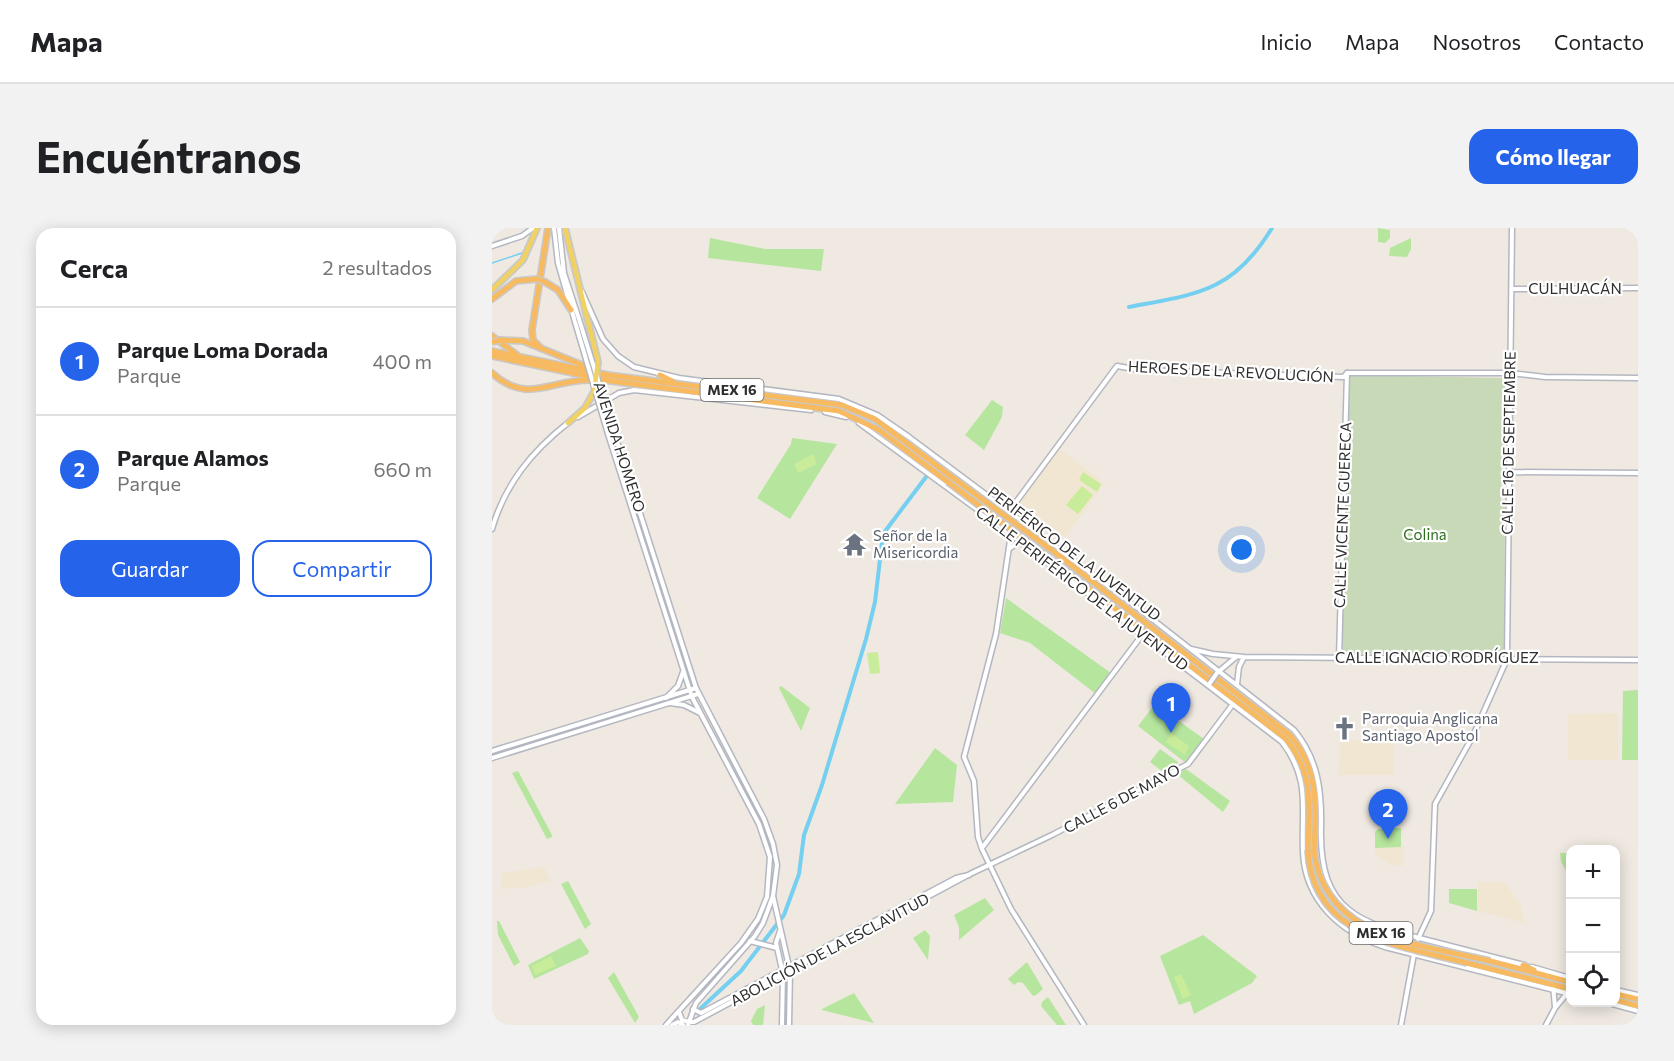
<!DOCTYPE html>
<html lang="es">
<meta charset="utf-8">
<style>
:root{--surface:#fff;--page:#f2f2f2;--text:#202124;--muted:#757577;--line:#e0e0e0;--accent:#2563eb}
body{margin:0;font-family:Commissioner,sans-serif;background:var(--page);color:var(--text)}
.controls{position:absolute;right:18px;bottom:18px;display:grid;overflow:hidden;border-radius:12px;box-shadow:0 3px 15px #0003}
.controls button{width:54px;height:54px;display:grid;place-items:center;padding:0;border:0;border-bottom:2px solid var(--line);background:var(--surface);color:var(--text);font:30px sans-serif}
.you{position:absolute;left:750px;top:322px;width:21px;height:21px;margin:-15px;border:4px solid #fff;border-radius:50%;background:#1a73e8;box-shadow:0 0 0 9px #1a73e833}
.badge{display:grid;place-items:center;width:39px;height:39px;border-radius:50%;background:var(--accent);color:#fff;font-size:20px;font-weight:700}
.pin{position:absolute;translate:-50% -50px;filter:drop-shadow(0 2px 3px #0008)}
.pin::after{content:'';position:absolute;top:32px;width:21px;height:18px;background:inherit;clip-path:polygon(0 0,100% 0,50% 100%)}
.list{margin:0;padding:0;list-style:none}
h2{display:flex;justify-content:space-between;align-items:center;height:78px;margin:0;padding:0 24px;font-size:26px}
h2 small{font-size:20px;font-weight:400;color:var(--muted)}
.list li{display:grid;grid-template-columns:39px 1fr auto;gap:18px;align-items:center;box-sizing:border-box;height:108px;padding:0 24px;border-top:2px solid var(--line)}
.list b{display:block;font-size:22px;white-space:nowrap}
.list p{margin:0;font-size:20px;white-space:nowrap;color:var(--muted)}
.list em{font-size:20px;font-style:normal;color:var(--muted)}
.actions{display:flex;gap:12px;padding:18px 24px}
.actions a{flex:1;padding:14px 0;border:2px solid var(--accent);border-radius:18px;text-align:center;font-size:21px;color:var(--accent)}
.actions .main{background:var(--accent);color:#fff}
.icon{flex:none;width:33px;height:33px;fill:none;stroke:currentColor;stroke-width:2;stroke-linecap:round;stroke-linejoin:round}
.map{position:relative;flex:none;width:1146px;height:797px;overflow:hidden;border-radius:18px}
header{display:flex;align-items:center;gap:36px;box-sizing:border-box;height:84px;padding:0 30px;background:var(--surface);border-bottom:2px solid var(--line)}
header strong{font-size:28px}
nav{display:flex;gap:33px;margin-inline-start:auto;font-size:21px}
.intro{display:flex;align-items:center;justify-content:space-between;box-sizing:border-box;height:144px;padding:0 36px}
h1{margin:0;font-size:42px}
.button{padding:15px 27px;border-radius:18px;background:var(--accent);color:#fff;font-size:21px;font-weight:700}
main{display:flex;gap:36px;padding:0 36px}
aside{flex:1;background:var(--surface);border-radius:18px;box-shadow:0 3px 15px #0003}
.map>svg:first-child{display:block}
.education{fill:#f0e6d1}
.green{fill:#b6e59e}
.cemetery{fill:#c8d9b8}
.pitch{fill:#c9ec9a}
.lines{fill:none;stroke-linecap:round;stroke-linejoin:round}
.stream{stroke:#75cff0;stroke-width:1.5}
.canal{stroke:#75cff0;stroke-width:4}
.tertiary-casing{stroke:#b4b7c1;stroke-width:7}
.secondary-casing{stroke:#b4b7c1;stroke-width:7}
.primary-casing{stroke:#c9c9c9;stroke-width:8}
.trunk-casing{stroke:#c9c9c9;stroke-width:8}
.tertiary{stroke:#fff;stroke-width:4}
.secondary{stroke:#fff;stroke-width:4}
.primary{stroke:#f2d163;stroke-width:4.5}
.trunk{stroke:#f8ba60;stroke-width:5}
.secondary-bridge-casing{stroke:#b4b7c1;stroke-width:7;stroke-linecap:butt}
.primary-bridge-casing{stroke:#c9c9c9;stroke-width:8;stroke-linecap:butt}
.trunk-bridge-casing{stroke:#c9c9c9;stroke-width:8;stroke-linecap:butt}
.secondary-bridge{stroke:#fff;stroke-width:4}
.primary-bridge{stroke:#f2d163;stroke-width:4.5}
.trunk-bridge{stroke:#f8ba60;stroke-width:5}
.labels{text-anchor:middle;stroke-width:4.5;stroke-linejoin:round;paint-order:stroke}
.shield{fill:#fff;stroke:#6d6d6d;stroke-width:1.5}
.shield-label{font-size:14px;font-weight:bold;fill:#2e2e2e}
.street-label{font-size:15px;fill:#2e2e2e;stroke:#fff}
.park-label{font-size:15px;fill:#2c6e1b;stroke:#fff}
.worship-label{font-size:15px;fill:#5b616d;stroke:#fff;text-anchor:start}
</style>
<header>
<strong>Mapa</strong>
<nav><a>Inicio</a><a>Mapa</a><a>Nosotros</a><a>Contacto</a></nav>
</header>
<div class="intro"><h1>Encuéntranos</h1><a class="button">Cómo llegar</a></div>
<main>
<aside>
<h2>Cerca<small>2 resultados</small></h2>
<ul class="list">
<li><span class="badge">1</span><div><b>Parque Loma Dorada</b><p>Parque</p></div><em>400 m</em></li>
<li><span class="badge">2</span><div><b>Parque Alamos</b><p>Parque</p></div><em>660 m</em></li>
</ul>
<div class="actions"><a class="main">Guardar</a><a>Compartir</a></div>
</aside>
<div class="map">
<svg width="1146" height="797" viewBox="0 0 1146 797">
<rect width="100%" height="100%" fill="#efe9e1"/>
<!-- education -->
<path class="education" d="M 566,220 L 613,255 L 573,309 L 527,273 Z
M 1123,485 L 1126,488 L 1126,532 L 1076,532 L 1076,486 Z
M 848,512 L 902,512 L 902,547 L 847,547 Z
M 912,619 L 912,635 L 910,638 L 899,637 L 883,627 L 883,620 Z
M 52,639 L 59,653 L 35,659 L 9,661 L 10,645 Z
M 986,654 L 1013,654 L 1028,677 L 1033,695 L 985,683 Z"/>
<!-- green -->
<path class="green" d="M 886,0 L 898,2 L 898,10 L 893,15 L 886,14 Z
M 218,10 L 273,21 L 332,21 L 329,43 L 216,30 Z
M 919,10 L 919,21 L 915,29 L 897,28 L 898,20 Z
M 500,172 L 511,179 L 510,189 L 492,222 L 473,207 Z
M 300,210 L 345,216 L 298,291 L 265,270 L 299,216 Z
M 514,370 L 619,445 L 604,466 L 538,415 L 508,405 Z
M 289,458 L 318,480 L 309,503 L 287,460 Z
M 1146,462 L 1146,532 L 1130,532 L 1131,463 Z
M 663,476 L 712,511 L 694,535 L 646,498 Z
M 443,520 L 465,537 L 461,574 L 403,576 Z
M 668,521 L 686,534 L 684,538 L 671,544 L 658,534 Z
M 694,541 L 738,573 L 731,584 L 685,546 Z
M 26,543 L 60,607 L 60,609 L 55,611 L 20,545 Z
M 909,600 L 909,619 L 883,620 L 883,604 L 886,601 Z
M 1068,625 L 1078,625 L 1078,650 L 1069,634 Z
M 76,653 L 99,696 L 93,701 L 69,656 Z
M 957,661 L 985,661 L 985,683 L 957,675 Z
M 493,670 L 502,682 L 467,712 L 467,699 L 462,687 Z
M 5,693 L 7,693 L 28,734 L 22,738 L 6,707 Z
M 433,702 L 438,708 L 436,732 L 421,710 Z
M 711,707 L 765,748 L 760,755 L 702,786 L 698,773 L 687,777 L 668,728 Z
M 88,710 L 97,723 L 96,726 L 42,751 L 36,737 Z
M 535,734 L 551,761 L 544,767 L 541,768 L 531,755 L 526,754 L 522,757 L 516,751 Z
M 122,744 L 147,789 L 143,795 L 116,750 Z
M 362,765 L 382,795 L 330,782 L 330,781 Z
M 556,769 L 574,797 L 565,797 L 549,778 L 550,774 Z
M 273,777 L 271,797 L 261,797 L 259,793 L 265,781 Z"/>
<!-- cemetery -->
<path class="cemetery" d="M 858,147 L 1014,150 L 1011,179 L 1014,179 L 1014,217 L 1010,217 L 1009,272 L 1013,273 L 1012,427 L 850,426 Z"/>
<!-- pitch -->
<path class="pitch" d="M 321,226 L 325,236 L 306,245 L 302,236 Z
M 591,244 L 609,256 L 605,264 L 587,252 Z
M 590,258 L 601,267 L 586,286 L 574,277 Z
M 386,424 L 388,445 L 378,446 L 375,425 Z
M 679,505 L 697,518 L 693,527 L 674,514 Z
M 59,728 L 64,738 L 43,747 L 40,738 Z
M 689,746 L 699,767 L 691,771 L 682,749 Z"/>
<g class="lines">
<!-- stream -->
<path class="stream" d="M 0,35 L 30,25"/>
<!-- canal -->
<path class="canal" d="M 637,79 C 706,66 741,64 780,0
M 209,780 L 249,743 L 292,687 L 307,646 L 312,607 L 330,557 L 374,411 L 383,374 L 391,306 L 434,249"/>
<defs>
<path id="tertiary" d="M 0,18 L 30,8 L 41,0
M 1018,145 L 1053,149 L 1146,150
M 519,306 L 504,406 L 472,529 L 482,553 L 486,609 L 490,621 L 519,681 L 592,797
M 847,430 L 855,145
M 0,523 L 204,460
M 0,530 L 206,466
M 490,620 L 650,407
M 281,668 L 298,743 L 297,797
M 288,703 L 284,715 L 291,746 L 290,797
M 258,713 L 285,720
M 1061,757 L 1063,779
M 201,781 L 209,785 L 464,650 L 477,647
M 197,794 L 202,794 L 478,646 L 560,607 L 696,536 L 741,476
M 909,797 L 922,726
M 1054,797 L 1063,780 L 1077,763"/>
<path id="secondary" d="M 62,0 L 66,35 L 83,94
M 67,0 L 72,45 L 87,91
M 1020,61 L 1146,60
M 90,64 L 111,111 L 126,128 L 142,139 L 187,150 L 347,171 L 385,187 L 417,209 L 655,387 L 802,502 C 826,531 830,563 829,600 C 827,685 868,695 939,713 C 970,721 1001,729 1032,737
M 333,184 L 354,189
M 86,189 L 127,165 L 142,162 L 319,182
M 367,195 L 505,296 L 790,514 C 819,552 809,580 811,624 C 813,673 849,705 893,719 L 1078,766
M 122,204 L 204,460 L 272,591 L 281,616 L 285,637 L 281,668 L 271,695 L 263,708 L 204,775 L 196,797
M 116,206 L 200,469 L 267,596 L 278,629 L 275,669 L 266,691 L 249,715 L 174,797
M 1017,244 L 1146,245
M 0,301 C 13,256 40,223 77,194
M 519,302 L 524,274 L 625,138 L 648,142 L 852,149 L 855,145 L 1018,145
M 517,321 L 528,313
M 699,421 L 721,426 L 752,429 L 1146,432
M 725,445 L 744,429
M 745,456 L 747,439 L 752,429
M 174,470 L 186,458 L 191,444
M 178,475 L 192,477 L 208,485
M 926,711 L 939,683 L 943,576 L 981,508 L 1015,431 L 1020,0
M 1040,739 L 1078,750
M 1124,762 L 1146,767
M 1113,774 L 1146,783
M 187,784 L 190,792 L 197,794
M 180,797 L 186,794 L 191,797"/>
<path id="primary" d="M 73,0 L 106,134
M 0,62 L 31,32 L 45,0
M 76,195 L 93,180 L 102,164"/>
<path id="trunk" d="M 53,54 L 66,62 L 79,82
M 0,71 L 24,53 L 45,51
M 0,108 L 25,127
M 9,112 L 31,113 L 100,141
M 49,120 L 41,112 L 40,102 L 56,0
M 0,123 L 116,147 L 350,177 L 383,191 L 460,249
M 0,128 L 119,153 L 347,183 L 387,202 L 456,254
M 0,145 C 36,178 61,150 100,152
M 168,147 L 180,153
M 565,326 L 798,507 C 828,542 824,580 822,623
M 558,331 L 793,510 C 823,546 817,577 816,622
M 998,733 L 1078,754
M 975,735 L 1078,761
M 1031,737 L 1042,742
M 1124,766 L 1146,771
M 1124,772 L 1146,778"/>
</defs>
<!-- tertiary casing -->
<use href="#tertiary" class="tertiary-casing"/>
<!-- secondary casing -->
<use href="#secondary" class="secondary-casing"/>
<!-- primary casing -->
<use href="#primary" class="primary-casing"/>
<!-- trunk casing -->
<use href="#trunk" class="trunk-casing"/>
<!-- tertiary -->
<use href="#tertiary" class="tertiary"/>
<!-- secondary -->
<use href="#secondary" class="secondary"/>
<!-- primary -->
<use href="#primary" class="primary"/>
<!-- trunk -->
<use href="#trunk" class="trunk"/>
<defs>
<path id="secondary-bridge" d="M 87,91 L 122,204
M 83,94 L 116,206
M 718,455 L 725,445"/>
<path id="primary-bridge" d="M 102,164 L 106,134"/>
<path id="trunk-bridge" d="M 45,51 L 53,54
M 0,114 L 9,112
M 460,249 L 565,326
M 456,254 L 558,331
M 816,622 C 820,710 908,717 975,735
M 822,623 C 833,712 928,716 998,733"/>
</defs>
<!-- secondary-bridge casing -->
<use href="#secondary-bridge" class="secondary-bridge-casing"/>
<!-- primary-bridge casing -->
<use href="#primary-bridge" class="primary-bridge-casing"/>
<!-- trunk-bridge casing -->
<use href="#trunk-bridge" class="trunk-bridge-casing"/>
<!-- secondary-bridge -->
<use href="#secondary-bridge" class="secondary-bridge"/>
<!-- primary-bridge -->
<use href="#primary-bridge" class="primary-bridge"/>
<!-- trunk-bridge -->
<use href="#trunk-bridge" class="trunk-bridge"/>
</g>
<!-- icons -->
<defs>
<symbol id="temple-bare" viewBox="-9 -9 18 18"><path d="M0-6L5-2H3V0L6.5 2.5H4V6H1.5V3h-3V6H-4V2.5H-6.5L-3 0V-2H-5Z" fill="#6b7280" stroke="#fff" stroke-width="2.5" paint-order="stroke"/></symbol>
<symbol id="church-bare" viewBox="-9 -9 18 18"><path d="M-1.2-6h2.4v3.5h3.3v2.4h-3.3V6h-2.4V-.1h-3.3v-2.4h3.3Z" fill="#6b7280" stroke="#fff" stroke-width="2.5" paint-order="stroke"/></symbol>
</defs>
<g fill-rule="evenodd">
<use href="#temple-bare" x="346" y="300" width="33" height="33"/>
<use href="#church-bare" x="836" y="484" width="33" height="33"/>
</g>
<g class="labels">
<!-- shield labels -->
<g class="shield">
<rect x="208.5" y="151" width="63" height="22" rx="4.5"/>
<rect x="857.5" y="694" width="63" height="22" rx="4.5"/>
</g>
<g class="shield-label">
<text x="240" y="167">MEX 16</text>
<text x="889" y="710">MEX 16</text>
</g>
<!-- street labels -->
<g class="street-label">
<text x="1083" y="66">CULHUACÁN</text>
<text transform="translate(739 144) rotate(3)" y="5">HEROES DE LA REVOLUCIÓN</text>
<text transform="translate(1017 215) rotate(-89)" y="5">CALLE 16 DE SEPTIEMBRE</text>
<text transform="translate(127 219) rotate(72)" y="5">AVENIDA HOMERO</text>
<text transform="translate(851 287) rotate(-88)" y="5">CALLE VICENTE GUERECA</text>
<text transform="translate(582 326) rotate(37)" y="5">PERIFÉRICO DE LA JUVENTUD</text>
<text transform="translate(590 361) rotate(37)" y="5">CALLE PERIFÉRICO DE LA JUVENTUD</text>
<text x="945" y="435">CALLE IGNACIO RODRÍGUEZ</text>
<text transform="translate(630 571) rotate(-28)" y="5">CALLE 6 DE MAYO</text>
<text transform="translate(338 722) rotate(-28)" y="5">ABOLICIÓN DE LA ESCLAVITUD</text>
</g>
<!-- park labels -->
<g class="park-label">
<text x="933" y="312">Colina</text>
</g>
<!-- worship labels -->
<g class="worship-label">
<text x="381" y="313">Señor de la<tspan x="381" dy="17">Misericordia</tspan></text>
<text x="870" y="496">Parroquia Anglicana<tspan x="870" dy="17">Santiago Apostol</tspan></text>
</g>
</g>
</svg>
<div class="controls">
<button>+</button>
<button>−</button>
<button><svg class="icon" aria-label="locate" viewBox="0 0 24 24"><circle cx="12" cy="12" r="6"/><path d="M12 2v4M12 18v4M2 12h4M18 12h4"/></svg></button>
</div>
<div class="you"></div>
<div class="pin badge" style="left:679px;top:505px">1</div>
<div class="pin badge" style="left:896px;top:611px">2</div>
</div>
</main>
